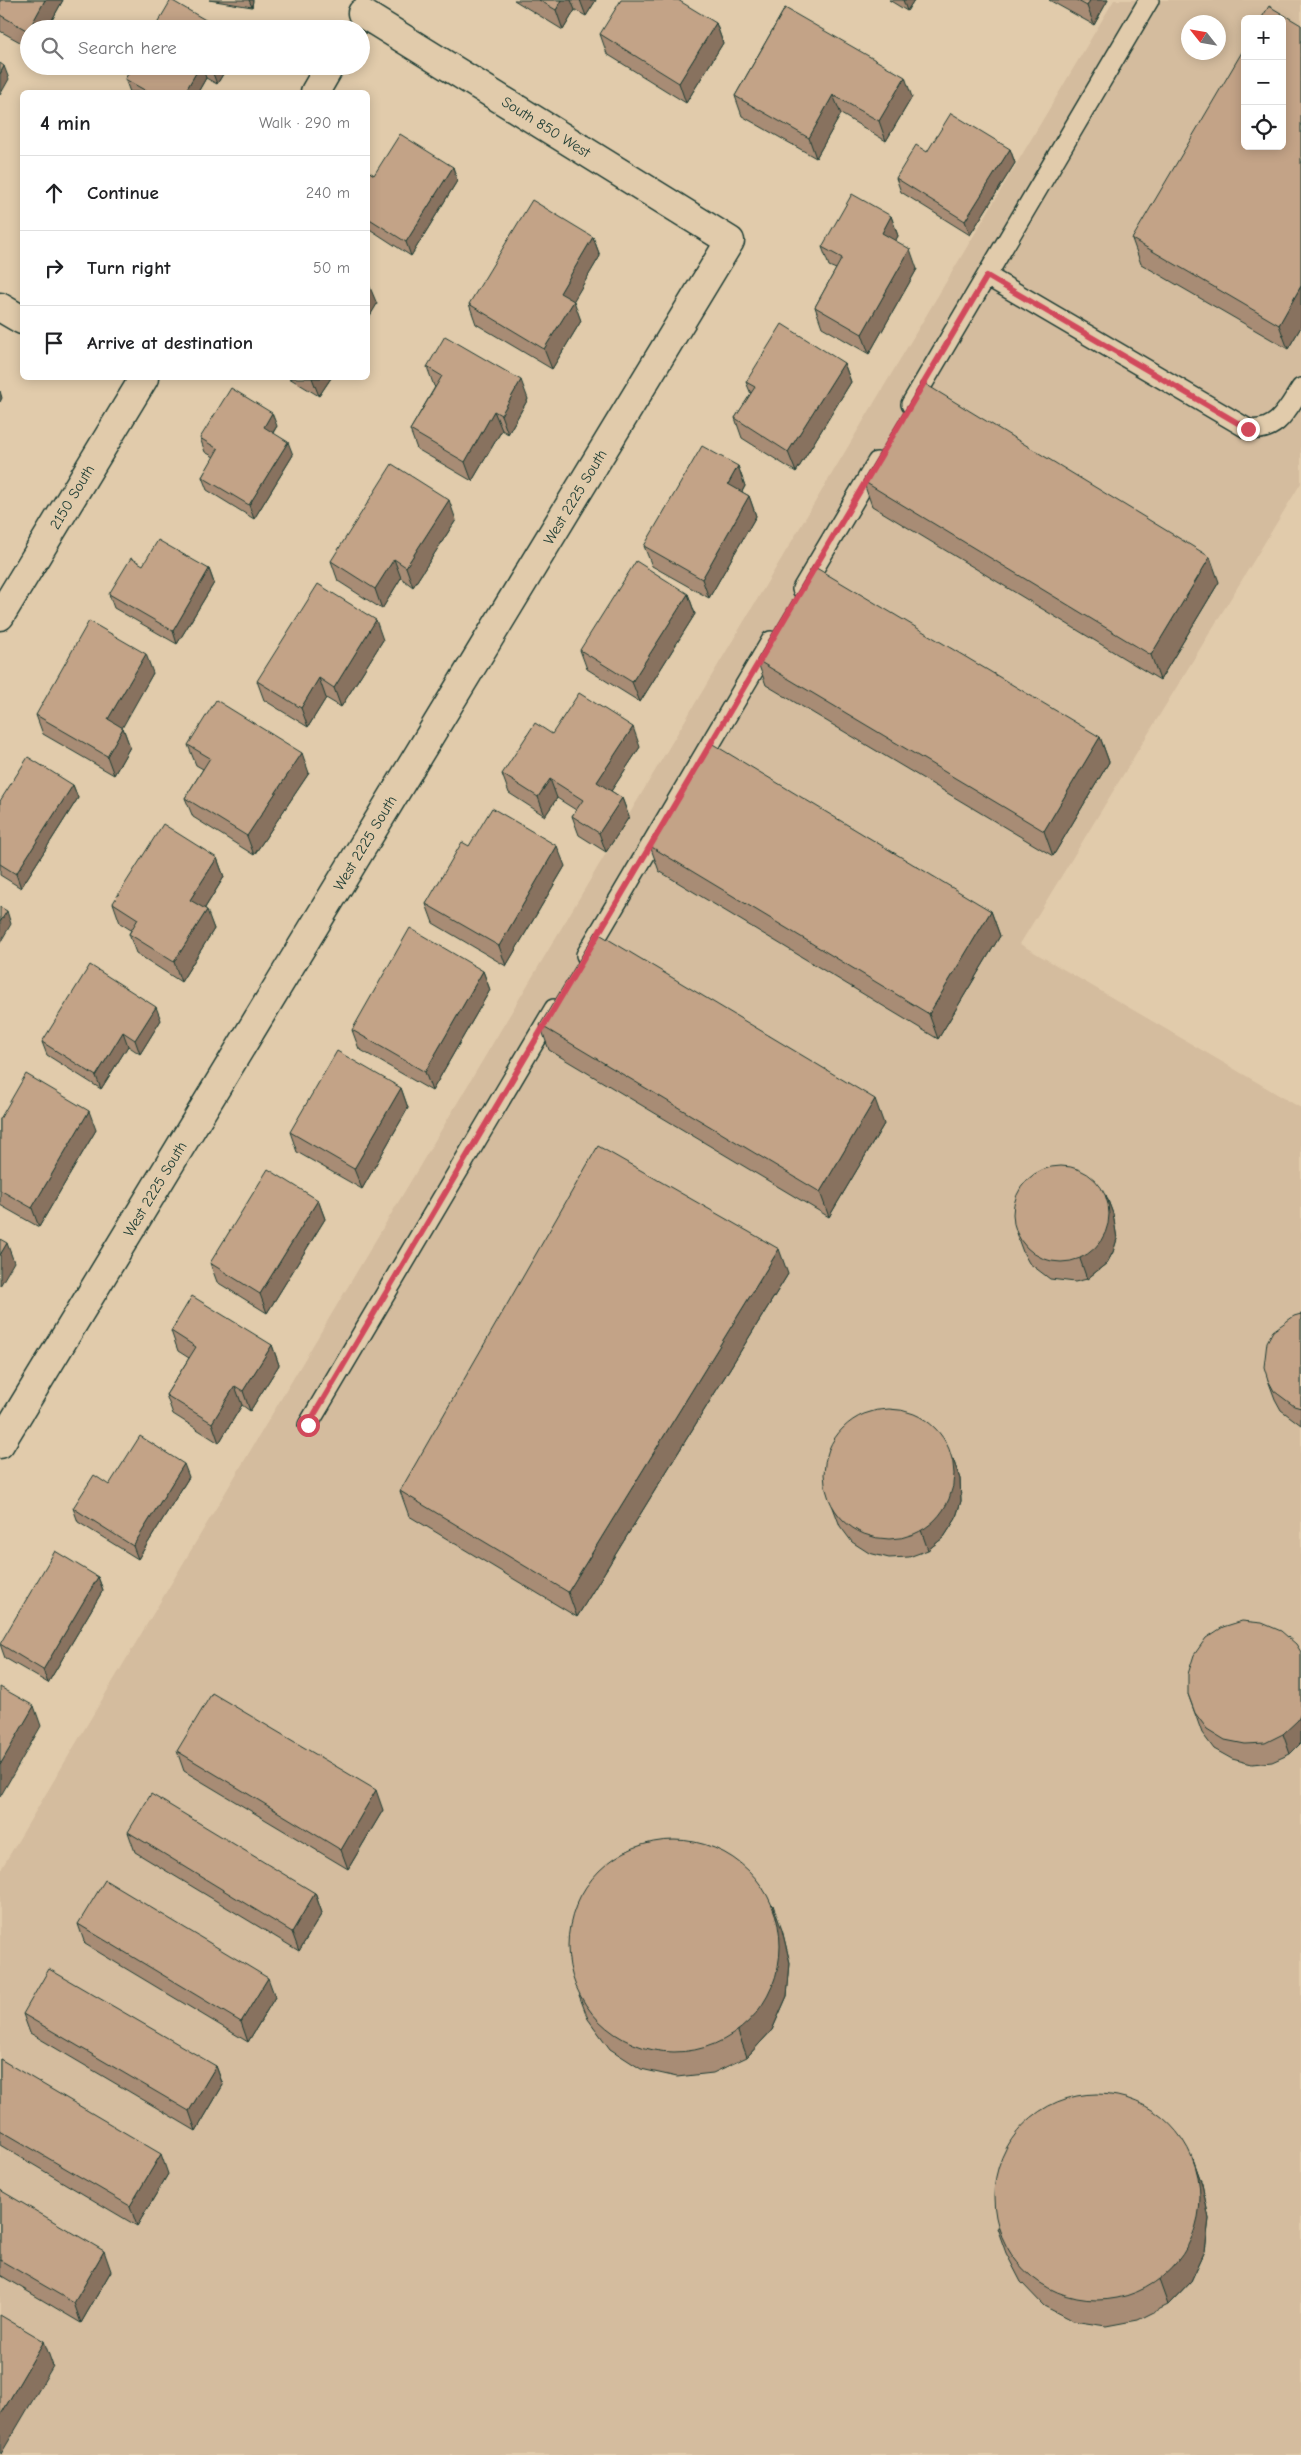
<!DOCTYPE html>
<meta charset="utf-8">
<style>
:root{--surface:#fff;--page:#f6f6f6;--text:#202124;--muted:#757577;--line:#e0e0e0}
body{margin:0;font-family:"Comic Neue",sans-serif;background:var(--page);color:var(--text)}
.controls{position:absolute;right:15px;top:15px;display:grid;overflow:hidden;border-radius:8px;box-shadow:0 2px 12px #0003}
.controls button{width:45px;height:45px;display:grid;place-items:center;padding:0;border:0;border-bottom:1px solid var(--line);background:var(--surface);color:var(--text);font:25px sans-serif}
.compass{position:absolute;left:1181px;top:15px;width:45px;height:45px;border-radius:50%;background:var(--surface);box-shadow:0 2px 12px #0003;rotate:301deg}
.stop{position:absolute;width:15px;height:15px;margin:-11px;border:4px solid #d1495b;border-radius:50%;background:#fff}
.stop.end{background:#d1495b;border-color:#fff;box-shadow:0 1px 5px #0008}
.list{margin:0;padding:0;list-style:none}
h2{display:flex;justify-content:space-between;align-items:center;height:65px;margin:0;padding:0 20px;font-size:21px}
h2 small{font-size:16px;font-weight:400;color:var(--muted)}
.list li{display:grid;grid-template-columns:32px 1fr auto;gap:15px;align-items:center;box-sizing:border-box;height:75px;padding:0 20px;border-top:1px solid var(--line)}
.list b{display:block;font-size:19px;white-space:nowrap}
.list em{font-size:16px;font-style:normal;color:var(--muted)}
.icon{flex:none;width:28px;height:28px;fill:none;stroke:currentColor;stroke-width:2;stroke-linecap:round;stroke-linejoin:round}
.map{position:relative;flex:none;width:1301px;height:2455px;overflow:hidden}
.search{position:absolute;background:var(--surface);box-shadow:0 2px 12px #0003;left:20px;top:20px;width:350px;height:55px;display:flex;align-items:center;gap:12px;box-sizing:border-box;padding:0 18px;border-radius:28px;color:var(--muted);font-size:19px}
.panel{position:absolute;background:var(--surface);box-shadow:0 2px 12px #0003;left:20px;top:90px;width:350px;height:290px;border-radius:8px}
.map>svg:first-child{display:block}
.built{fill:#d4bc9e;fill-rule:evenodd}
.lines{fill:none;stroke-linecap:round;stroke-linejoin:round}
.lane-casing{stroke:#1f3d34;stroke-width:22}
.street-casing{stroke:#1f3d34;stroke-width:31}
.lane{stroke:#e1cbab;stroke-width:19}
.street{stroke:#e1cbab;stroke-width:28}
.wall{fill:#a88c74;stroke:#1f3d34}
.shaded-wall{fill:#88725e;stroke:#1f3d34}
.building{fill:#c3a387;stroke:#1f3d34}
.route{stroke:#d1495b;stroke-width:6}
.labels{text-anchor:middle;stroke-width:4;stroke-linejoin:round;paint-order:stroke}
.street-label{font-size:15px;fill:#1f3d34;stroke:#e1cbab}
</style>
<div class="map">
<svg width="1301" height="2455" viewBox="0 0 1301 2455">
<rect width="100%" height="100%" fill="#e1cbab"/>
<filter id="ink" filterUnits="userSpaceOnUse"><feTurbulence type="fractalNoise" baseFrequency=".02" numOctaves="2"/><feDisplacementMap in="SourceGraphic" scale="10" xChannelSelector="R" yChannelSelector="G"/><feConvolveMatrix kernelMatrix="1 2 1 2 8 2 1 2 1" color-interpolation-filters="sRGB"/></filter>
<g filter="url(#ink)">
<!-- built -->
<path class="built" d="M 1114,0 L 1301,0 L 1301,483 L 1020,944 L 1301,1108 L 1301,2455 L 0,2455 L 0,1871 ZM 1245,19 L 1282,19 L 1282,146 L 1245,146 ZM 1188,22 L 1218,22 L 1218,52 L 1188,52 Z"/>
<g class="lines">
<defs>
<path id="lane" d="M 987,276 L 1248,429 C 1277,433 1287,410 1301,388
M 911,404 L 1149,0
M 802,589 L 877,462
M 586,955 L 771,641
M 308,1425 L 554,1009"/>
<path id="street" d="M 315,92 L 330,66
M 0,307 L 22,320
M 0,616 L 144,378
M 0,1444 L 730,241 L 362,13"/>
</defs>
<!-- lane casing -->
<use href="#lane" class="lane-casing"/>
<!-- street casing -->
<use href="#street" class="street-casing"/>
<!-- lane -->
<use href="#lane" class="lane"/>
<!-- street -->
<use href="#street" class="street"/>
</g>
<!-- wall -->
<path class="wall" d="M 0,0 L 63,0 L 47,29 L 29,29 L 29,47 L 0,31 Z
M 209,0 L 253,0 L 252,7 Z
M 514,0 L 596,0 L 586,16 L 575,10 L 563,30 Z
M 889,0 L 914,0 L 907,11 Z
M 1049,0 L 1108,0 L 1094,25 Z
M 785,8 L 912,97 L 886,141 L 841,114 L 816,158 L 742,116 L 735,96 Z
M 716,23 L 723,43 L 686,103 L 607,54 L 600,34 Z
M 1301,25 L 1301,327 L 1288,349 L 1141,264 L 1132,239 Z
M 133,66 L 228,66 L 217,84 L 206,78 L 198,92 L 130,92 L 125,79 Z
M 1010,149 L 1015,163 L 970,235 L 901,192 L 896,178 L 927,152 Z
M 453,167 L 457,181 L 411,256 L 368,228 L 368,171 L 374,175 Z
M 891,216 L 898,236 L 895,241 L 917,269 L 869,354 L 822,327 L 815,307 L 836,269 L 829,266 L 822,247 Z
M 593,237 L 600,256 L 573,301 L 581,321 L 552,369 L 476,324 L 469,304 Z
M 844,363 L 851,382 L 796,472 L 742,438 L 735,418 L 751,394 L 746,382 Z
M 427,367 L 528,399 L 508,434 L 502,430 L 472,481 L 417,449 L 410,430 L 435,387 L 434,386 Z
M 289,378 L 331,378 L 319,396 Z
M 277,426 L 273,433 L 293,455 L 254,519 L 207,490 L 202,477 L 214,457 L 205,452 L 200,438 Z
M 738,466 L 745,486 L 742,492 L 749,496 L 756,516 L 709,598 L 652,566 L 644,546 Z
M 863,481 L 1219,582 L 1160,680 L 872,506 Z
M 456,520 L 413,587 L 401,578 L 382,609 L 338,581 L 331,561 Z
M 143,565 L 209,569 L 214,583 L 177,644 L 114,608 L 109,594 Z
M 688,594 L 695,614 L 640,702 L 587,669 L 580,650 Z
M 383,640 L 341,707 L 326,698 L 308,727 L 264,700 L 257,681 Z
M 757,660 L 1100,737 L 1109,762 L 1053,856 L 766,685 Z
M 153,673 L 122,727 L 123,728 L 130,747 L 114,775 L 43,734 L 36,715 Z
M 552,734 L 640,747 L 611,791 L 622,798 L 629,817 L 606,852 L 579,835 L 572,816 L 576,810 L 557,798 L 545,816 L 509,793 L 502,774 Z
M 188,745 L 309,773 L 254,855 L 193,817 L 185,798 L 203,769 L 196,765 Z
M 73,785 L 78,798 L 21,888 L 0,875 L 0,801 Z
M 469,846 L 565,866 L 506,966 L 433,923 L 426,904 Z
M 650,846 L 991,911 L 1000,936 L 938,1039 L 659,871 Z
M 217,858 L 224,877 L 205,908 L 214,929 L 181,982 L 136,953 L 129,934 L 131,930 L 120,923 L 113,903 Z
M 483,971 L 490,990 L 432,1091 L 359,1049 L 352,1030 Z
M 161,1020 L 140,1054 L 128,1046 L 101,1089 L 47,1055 L 42,1042 Z
M 540,1025 L 884,1124 L 829,1217 L 549,1050 Z
M 401,1088 L 408,1108 L 362,1189 L 297,1152 L 290,1132 Z
M 0,1119 L 96,1130 L 39,1227 L 0,1205 Z
M 1106,1195 L 1113,1214 L 1117,1239 L 1113,1252 L 1107,1263 L 1087,1279 L 1075,1282 L 1050,1279 L 1029,1263 L 1023,1252 L 1016,1233 Z
M 318,1200 L 325,1219 L 267,1313 L 217,1282 L 210,1263 Z
M 788,1274 L 577,1617 L 409,1516 L 400,1491 Z
M 1301,1314 L 1301,1425 L 1281,1410 L 1275,1399 L 1268,1380 Z
M 171,1331 L 272,1345 L 279,1365 L 250,1411 L 242,1405 L 219,1443 L 173,1414 L 166,1395 L 189,1358 L 178,1351 Z
M 953,1459 L 960,1479 L 961,1501 L 955,1520 L 944,1537 L 928,1550 L 909,1557 L 889,1558 L 869,1553 L 852,1542 L 840,1526 L 825,1486 Z
M 189,1477 L 138,1559 L 78,1522 L 73,1508 L 109,1485 Z
M 98,1577 L 103,1590 L 48,1683 L 5,1658 L 0,1644 Z
M 1301,1652 L 1301,1743 L 1290,1754 L 1272,1762 L 1252,1764 L 1232,1759 L 1214,1749 L 1202,1733 L 1188,1694 Z
M 177,1751 L 383,1810 L 348,1869 L 184,1771 Z
M 128,1832 L 315,1893 L 322,1913 L 299,1951 L 135,1852 Z
M 78,1924 L 275,1997 L 248,2042 L 85,1944 Z
M 782,1930 L 790,1963 L 787,1996 L 772,2030 L 747,2057 L 713,2073 L 677,2077 L 641,2069 L 610,2049 L 588,2019 L 579,1995 Z
M 23,2014 L 216,2066 L 223,2085 L 196,2131 L 30,2033 Z
M 0,2059 L 168,2174 L 137,2226 L 0,2145 Z
M 1193,2159 L 1202,2184 L 1209,2219 L 1205,2251 L 1191,2281 L 1168,2305 L 1138,2320 L 1106,2326 L 1073,2321 L 1044,2306 L 1021,2282 L 1006,2253 L 997,2228 Z
M 0,2190 L 111,2271 L 81,2323 L 0,2275 Z"/>
<!-- shaded-wall -->
<path class="shaded-wall" d="M 45,0 L 63,0 L 47,29 L 29,29 Z
M 249,0 L 253,0 L 252,7 Z
M 562,0 L 571,0 L 575,10 L 563,30 L 556,10 Z
M 580,0 L 596,0 L 586,16 Z
M 903,0 L 914,0 L 907,11 Z
M 1090,0 L 1108,0 L 1094,25 L 1087,6 Z
M 716,23 L 723,43 L 686,103 L 679,83 Z
M 4,66 L 9,79 L 0,95 L 0,74 Z
M 200,66 L 202,66 L 206,78 L 198,92 L 185,92 Z
M 215,66 L 228,66 L 217,84 L 212,71 Z
M 905,77 L 912,97 L 886,141 L 879,121 Z
M 833,95 L 841,114 L 816,158 L 809,138 Z
M 1010,149 L 1015,163 L 970,235 L 965,221 Z
M 453,167 L 457,181 L 411,256 L 406,242 Z
M 891,216 L 898,236 L 889,253 L 882,233 Z
M 593,237 L 600,256 L 567,312 L 560,293 Z
M 910,249 L 917,269 L 869,354 L 862,334 Z
M 369,285 L 377,304 L 368,319 L 368,288 Z
M 1301,286 L 1301,327 L 1288,349 L 1279,325 Z
M 574,301 L 581,321 L 552,369 L 544,349 Z
M 844,363 L 851,382 L 796,472 L 788,452 Z
M 312,378 L 331,378 L 319,396 Z
M 521,380 L 528,399 L 508,434 L 501,415 Z
M 0,391 L 2,398 L 0,402 Z
M 494,411 L 502,430 L 472,481 L 465,462 Z
M 272,413 L 277,426 L 268,440 L 264,427 Z
M 288,442 L 293,455 L 254,519 L 249,505 Z
M 738,466 L 745,486 L 735,504 L 728,484 Z
M 749,496 L 756,516 L 709,598 L 702,579 Z
M 449,500 L 456,520 L 413,587 L 406,567 Z
M 1210,557 L 1219,582 L 1160,680 L 1151,655 Z
M 394,559 L 401,578 L 382,609 L 375,589 Z
M 209,569 L 214,583 L 177,644 L 173,631 Z
M 688,594 L 695,614 L 640,702 L 632,682 Z
M 376,620 L 383,640 L 341,707 L 334,688 Z
M 146,654 L 153,673 L 116,739 L 108,719 Z
M 319,678 L 326,698 L 308,727 L 301,708 Z
M 633,727 L 640,747 L 604,802 L 597,782 Z
M 123,728 L 130,747 L 114,775 L 107,756 Z
M 1100,737 L 1109,762 L 1053,856 L 1044,831 Z
M 302,753 L 309,773 L 254,855 L 247,836 Z
M 550,779 L 557,798 L 545,816 L 538,797 Z
M 73,785 L 78,798 L 21,888 L 16,874 Z
M 622,798 L 629,817 L 606,852 L 599,833 Z
M 557,846 L 565,866 L 506,966 L 499,946 Z
M 217,858 L 224,877 L 198,919 L 190,900 Z
M 207,910 L 214,929 L 181,982 L 174,962 Z
M 7,911 L 11,924 L 0,943 L 0,922 Z
M 991,911 L 1000,936 L 938,1039 L 929,1014 Z
M 483,971 L 490,990 L 432,1091 L 425,1072 Z
M 156,1007 L 161,1020 L 140,1054 L 135,1040 Z
M 123,1032 L 128,1046 L 101,1089 L 96,1076 Z
M 401,1088 L 408,1108 L 362,1189 L 354,1169 Z
M 875,1099 L 884,1124 L 829,1217 L 820,1192 Z
M 89,1111 L 96,1130 L 39,1227 L 32,1208 Z
M 1106,1195 L 1113,1214 L 1117,1239 L 1113,1252 L 1107,1263 L 1087,1279 L 1080,1259 Z
M 318,1200 L 325,1219 L 267,1313 L 260,1294 Z
M 7,1243 L 14,1262 L 0,1286 L 0,1255 Z
M 779,1249 L 788,1274 L 577,1617 L 568,1592 Z
M 272,1345 L 279,1365 L 250,1411 L 243,1391 Z
M 235,1386 L 242,1405 L 219,1443 L 212,1423 Z
M 953,1459 L 960,1479 L 961,1501 L 955,1520 L 944,1537 L 928,1550 L 921,1530 Z
M 184,1464 L 189,1477 L 138,1559 L 133,1546 Z
M 98,1577 L 103,1590 L 48,1683 L 43,1670 Z
M 34,1706 L 41,1726 L 0,1797 L 0,1765 Z
M 1301,1713 L 1301,1743 L 1290,1754 L 1283,1734 Z
M 376,1790 L 383,1810 L 348,1869 L 341,1850 Z
M 315,1893 L 322,1913 L 299,1951 L 292,1932 Z
M 773,1905 L 782,1930 L 790,1963 L 787,1996 L 772,2030 L 747,2057 L 738,2032 Z
M 268,1978 L 275,1997 L 248,2042 L 241,2022 Z
M 216,2066 L 223,2085 L 196,2131 L 189,2111 Z
M 161,2154 L 168,2174 L 137,2226 L 130,2206 Z
M 1193,2159 L 1202,2184 L 1209,2219 L 1205,2251 L 1191,2281 L 1168,2305 L 1159,2280 Z
M 104,2251 L 111,2271 L 81,2323 L 74,2303 Z
M 44,2341 L 53,2366 L 1,2454 L 0,2451 L 0,2416 Z"/>
<!-- building -->
<path class="building" d="M 0,0 L 45,0 L 28,31 L 0,15 Z
M 171,0 L 221,29 L 154,29 Z
M 539,0 L 562,0 L 556,10 Z
M 621,0 L 678,0 L 716,23 L 679,83 L 600,34 Z
M 1076,0 L 1090,0 L 1087,6 Z
M 1269,6 L 1301,25 L 1301,286 L 1279,325 L 1132,239 L 1245,47 L 1245,146 L 1282,146 L 1282,19 L 1261,19 Z
M 785,8 L 905,77 L 879,121 L 833,95 L 809,138 L 735,96 Z
M 0,63 L 4,66 L 0,74 Z
M 133,66 L 200,66 L 185,92 L 148,92 L 125,79 Z
M 204,66 L 215,66 L 212,71 Z
M 951,113 L 1010,149 L 965,221 L 896,178 L 916,145 L 927,152 Z
M 400,134 L 453,167 L 406,242 L 368,218 L 368,171 L 374,175 Z
M 852,194 L 891,216 L 882,233 L 910,249 L 862,334 L 815,307 L 842,258 L 822,247 Z
M 532,200 L 593,237 L 560,293 L 574,301 L 544,349 L 469,304 Z
M 782,324 L 844,363 L 788,452 L 735,418 L 755,387 L 746,382 Z
M 445,336 L 521,380 L 501,415 L 494,411 L 465,462 L 410,430 L 442,376 L 427,367 Z
M 922,382 L 1210,557 L 1151,655 L 863,481 Z
M 231,388 L 272,413 L 264,427 L 288,442 L 249,505 L 202,477 L 218,449 L 200,438 Z
M 702,446 L 738,466 L 728,484 L 749,496 L 702,579 L 644,546 Z
M 392,464 L 449,500 L 406,567 L 394,559 L 375,589 L 331,561 Z
M 158,540 L 209,569 L 173,631 L 109,594 L 131,558 L 143,565 Z
M 636,561 L 688,594 L 632,682 L 580,650 Z
M 813,566 L 1100,737 L 1044,831 L 757,660 Z
M 318,584 L 376,620 L 334,688 L 319,678 L 301,708 L 257,681 Z
M 89,621 L 146,654 L 108,719 L 123,728 L 107,756 L 36,715 Z
M 579,693 L 633,727 L 597,782 L 622,798 L 599,833 L 572,816 L 583,800 L 550,779 L 538,797 L 502,774 L 535,723 L 552,734 Z
M 216,700 L 302,753 L 247,836 L 185,798 L 210,758 L 188,745 Z
M 711,743 L 991,911 L 929,1014 L 650,846 Z
M 28,757 L 73,785 L 16,874 L 0,864 L 0,801 Z
M 492,808 L 557,846 L 499,946 L 426,904 L 462,842 L 469,846 Z
M 163,824 L 217,858 L 190,900 L 207,910 L 174,962 L 129,934 L 138,919 L 113,903 Z
M 0,907 L 7,911 L 0,922 Z
M 410,928 L 483,971 L 425,1072 L 352,1030 Z
M 596,932 L 875,1099 L 820,1192 L 540,1025 Z
M 90,965 L 156,1007 L 135,1040 L 123,1032 L 96,1076 L 42,1042 Z
M 337,1051 L 401,1088 L 354,1169 L 290,1132 Z
M 26,1074 L 89,1111 L 32,1208 L 0,1190 L 0,1119 Z
M 598,1146 L 779,1249 L 568,1592 L 400,1491 Z
M1013 1214a48 48 0 1 1 96 0a48 48 0 1 1-96 0Z
M 268,1169 L 318,1200 L 260,1294 L 210,1263 Z
M 0,1239 L 7,1243 L 0,1255 Z
M 192,1296 L 272,1345 L 243,1391 L 235,1386 L 212,1423 L 166,1395 L 196,1347 L 171,1331 Z
M 1301,1314 L 1301,1408 L 1294,1406 L 1274,1391 L 1268,1380 L 1264,1367 L 1267,1342 L 1273,1331 L 1294,1316 Z
M824 1474a65 65 0 1 1 130 0a65 65 0 1 1-130 0Z
M 140,1436 L 184,1464 L 133,1546 L 73,1508 L 94,1475 L 109,1485 Z
M 55,1551 L 98,1577 L 43,1670 L 0,1644 Z
M 1242,1621 L 1262,1623 L 1281,1631 L 1296,1644 L 1301,1652 L 1301,1713 L 1298,1720 L 1283,1734 L 1265,1743 L 1245,1744 L 1225,1740 L 1207,1729 L 1195,1713 L 1188,1694 L 1188,1674 L 1194,1655 L 1206,1638 L 1223,1627 Z
M 0,1687 L 34,1706 L 0,1765 Z
M 212,1693 L 376,1790 L 341,1850 L 177,1751 Z
M 151,1794 L 315,1893 L 292,1932 L 128,1832 Z
M568 1946a106 106 0 1 1 212 0a106 106 0 1 1-212 0Z
M 105,1880 L 268,1978 L 241,2022 L 78,1924 Z
M 49,1969 L 216,2066 L 189,2111 L 23,2014 Z
M 0,2059 L 161,2154 L 130,2206 L 0,2130 Z
M994 2197a103 103 0 1 1 206 0a103 103 0 1 1-206 0Z
M 0,2190 L 104,2251 L 74,2303 L 0,2260 Z
M 0,2315 L 44,2341 L 0,2416 Z"/>
</g>
<g class="lines" filter="url(#ink)">
<!-- route -->
<path class="route" d="M 308,1425 L 987,276 L 1248,429"/>
</g>
<g class="labels">
<!-- street labels -->
<g class="street-label">
<text transform="translate(546 127) rotate(32)" y="5">South 850 West</text>
<text transform="translate(72 497) rotate(-59)" y="5">2150 South</text>
<text transform="translate(575 497) rotate(-59)" y="5">West 2225 South</text>
<text transform="translate(365 843) rotate(-59)" y="5">West 2225 South</text>
<text transform="translate(155 1189) rotate(-59)" y="5">West 2225 South</text>
</g>
</g>
</svg>
<div class="controls">
<button>+</button>
<button>−</button>
<button><svg class="icon" aria-label="locate" viewBox="0 0 24 24"><circle cx="12" cy="12" r="6"/><path d="M12 2v4M12 18v4M2 12h4M18 12h4"/></svg></button>
</div>
<svg class="compass" viewBox="-18 -18 36 36"><path d="M0-13l5 13h-10z" fill="#e53935"/><path d="M0 13l5-13h-10z" fill="#757577"/></svg>
<div class="stop" style="left:308px;top:1425px"></div>
<div class="stop end" style="left:1248px;top:429px"></div>
<div class="search"><svg class="icon" aria-label="search" viewBox="0 0 24 24"><circle cx="10" cy="10" r="6"/><path d="M15 15l6 6"/></svg>Search here</div>
<section class="panel">
<h2>4 min<small>Walk · 290 m</small></h2>
<ul class="list">
<li><svg class="icon" aria-label="ahead" viewBox="0 0 24 24"><path d="M12 20V5M6 11l6-6 6 6"/></svg><div><b>Continue</b></div><em>240 m</em></li>
<li><svg class="icon" aria-label="right" viewBox="0 0 24 24"><path d="M7 20v-9h11M14 6l5 5-5 5"/></svg><div><b>Turn right</b></div><em>50 m</em></li>
<li><svg class="icon" aria-label="arrive" viewBox="0 0 24 24"><path d="M6 21V4h12l-3 4 3 4H6"/></svg><div><b>Arrive at destination</b></div></li>
</ul>
</section>
</div>
